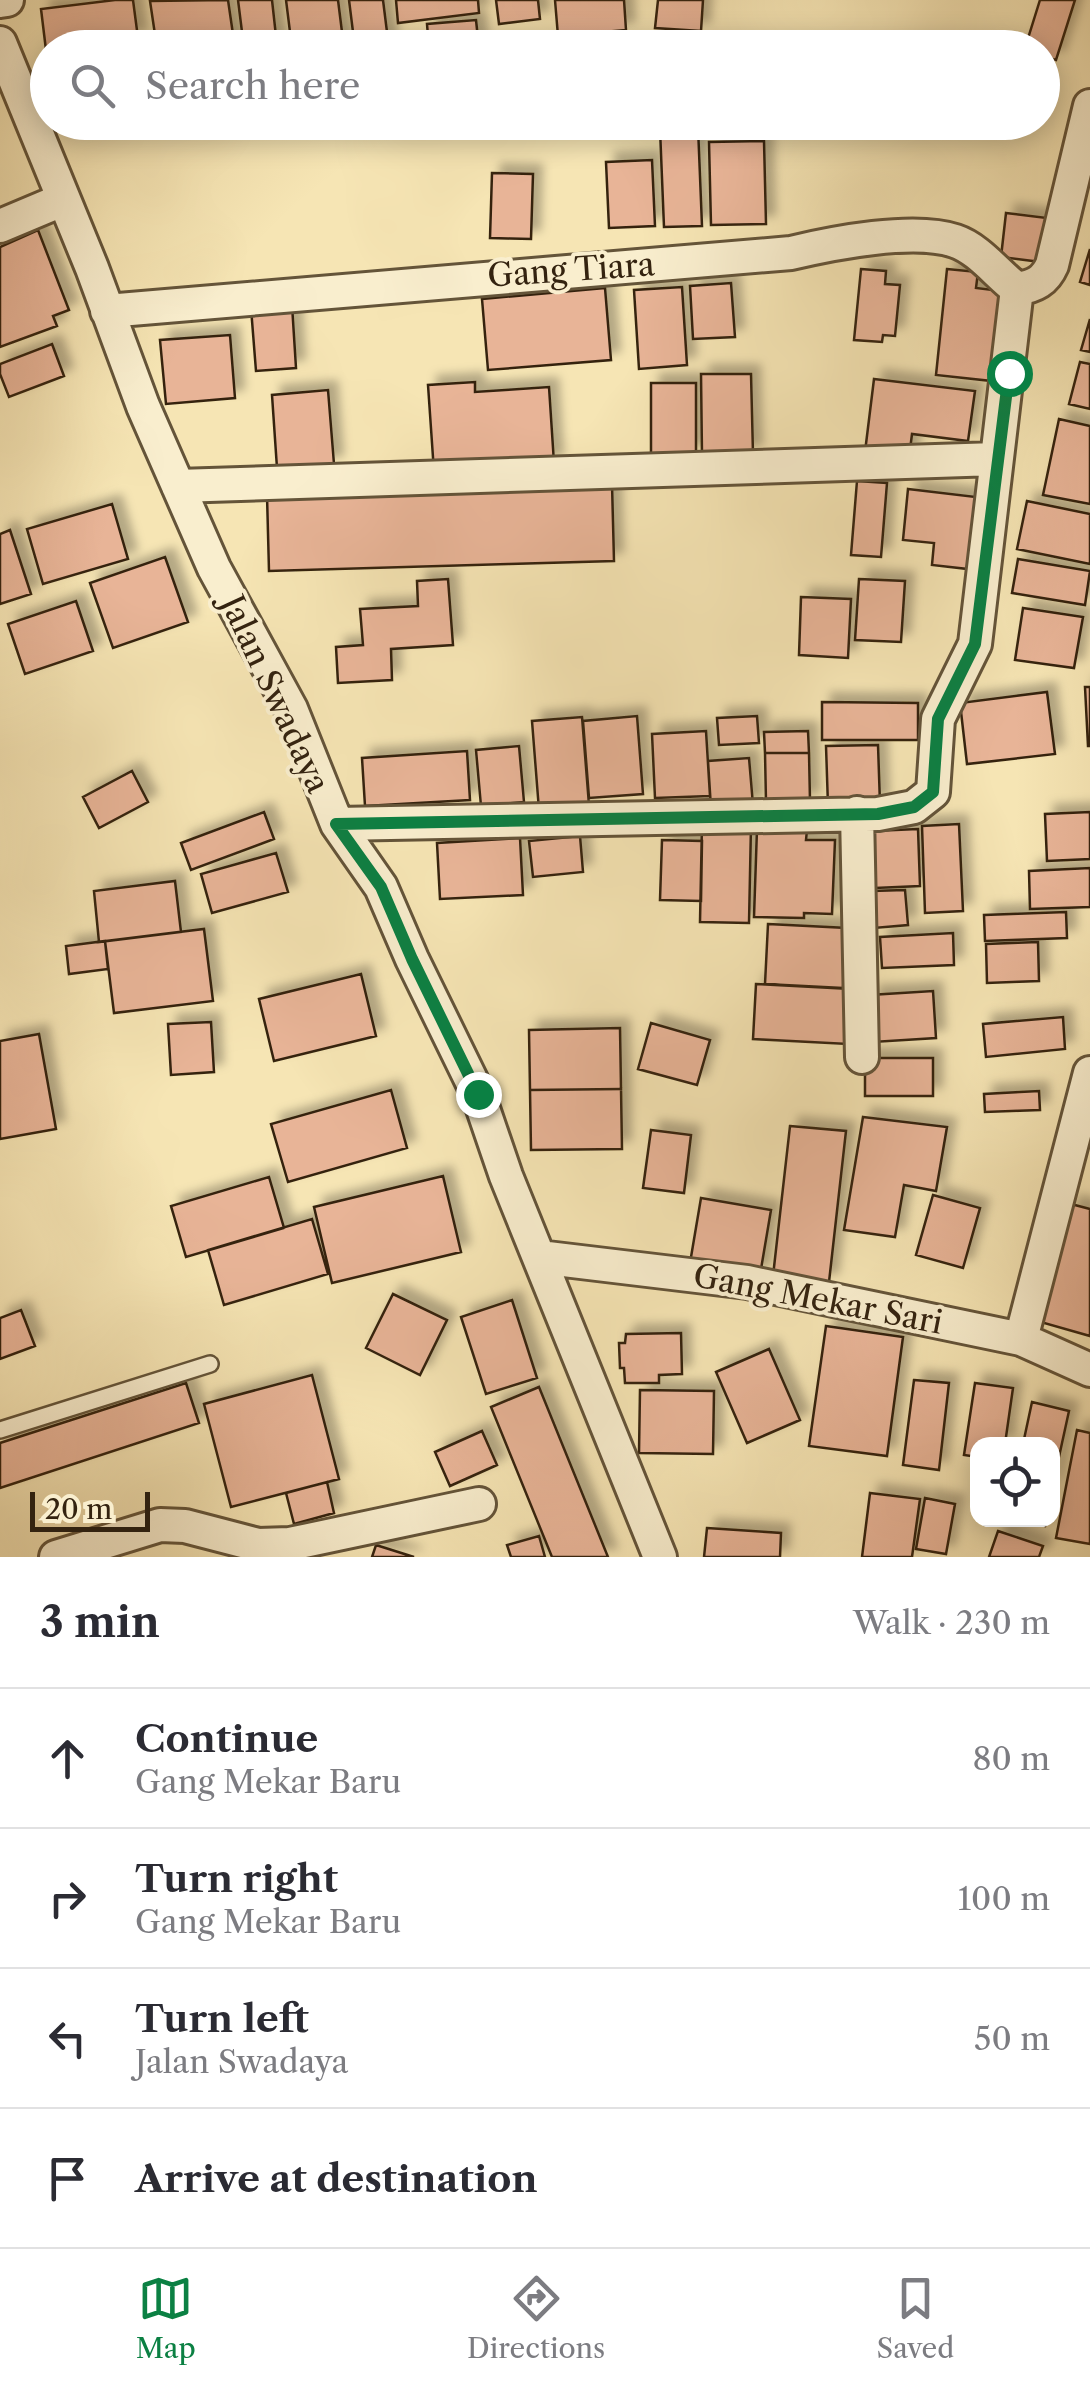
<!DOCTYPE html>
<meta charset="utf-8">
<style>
:root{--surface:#fff;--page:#f7f7f7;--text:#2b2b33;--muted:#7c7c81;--line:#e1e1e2;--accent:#0b8043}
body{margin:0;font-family:"Libre Caslon Text",serif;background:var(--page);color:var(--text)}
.controls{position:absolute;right:30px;bottom:30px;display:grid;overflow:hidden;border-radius:20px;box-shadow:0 5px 25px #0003}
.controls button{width:90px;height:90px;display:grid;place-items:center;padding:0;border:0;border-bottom:2px solid var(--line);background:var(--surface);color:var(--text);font:50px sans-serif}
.scale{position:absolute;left:30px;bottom:25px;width:120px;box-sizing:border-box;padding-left:10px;border:5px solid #342310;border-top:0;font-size:28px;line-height:35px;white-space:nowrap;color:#342310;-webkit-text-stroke:8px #f9eece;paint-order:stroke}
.stop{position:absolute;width:30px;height:30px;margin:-22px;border:8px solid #0b8043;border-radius:50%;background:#fff}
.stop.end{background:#0b8043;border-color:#fff;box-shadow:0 2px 10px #0008}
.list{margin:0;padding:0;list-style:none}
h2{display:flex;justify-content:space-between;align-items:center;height:130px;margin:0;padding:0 40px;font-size:42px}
h2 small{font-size:32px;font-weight:400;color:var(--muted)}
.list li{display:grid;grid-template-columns:65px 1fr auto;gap:30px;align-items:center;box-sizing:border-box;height:140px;padding:0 40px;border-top:2px solid var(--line)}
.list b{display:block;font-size:38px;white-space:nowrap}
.list p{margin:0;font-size:32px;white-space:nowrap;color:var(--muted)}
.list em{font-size:32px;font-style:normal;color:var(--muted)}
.icon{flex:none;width:55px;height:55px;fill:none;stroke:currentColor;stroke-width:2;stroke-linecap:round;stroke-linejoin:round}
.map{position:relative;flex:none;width:1090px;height:1557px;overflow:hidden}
.search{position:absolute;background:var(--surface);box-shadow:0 5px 25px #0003;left:30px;right:30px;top:30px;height:110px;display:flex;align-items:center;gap:25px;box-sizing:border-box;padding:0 35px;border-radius:55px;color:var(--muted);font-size:38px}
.sheet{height:690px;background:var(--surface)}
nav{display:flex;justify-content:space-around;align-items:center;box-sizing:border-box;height:140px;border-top:2px solid var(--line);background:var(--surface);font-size:28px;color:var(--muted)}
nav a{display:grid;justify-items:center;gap:5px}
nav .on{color:var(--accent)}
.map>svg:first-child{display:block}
.building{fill:#e8b497;stroke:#342310;stroke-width:2.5;filter:url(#shadow)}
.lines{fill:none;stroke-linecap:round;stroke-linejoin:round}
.lane-casing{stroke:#645439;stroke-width:20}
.street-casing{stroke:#645439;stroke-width:38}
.lane{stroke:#f9eece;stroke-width:15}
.street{stroke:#f9eece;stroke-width:32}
.route{stroke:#0b8043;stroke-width:12}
.labels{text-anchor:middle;stroke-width:8;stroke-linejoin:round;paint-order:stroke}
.street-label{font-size:32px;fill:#342310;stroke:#f9eece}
</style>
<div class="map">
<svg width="1090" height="1557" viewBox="0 0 1090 1557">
<defs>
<filter id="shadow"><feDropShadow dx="9" dy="-9" stdDeviation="5" flood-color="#0004"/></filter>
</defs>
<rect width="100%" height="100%" fill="#f6e5b4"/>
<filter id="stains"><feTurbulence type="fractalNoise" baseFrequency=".002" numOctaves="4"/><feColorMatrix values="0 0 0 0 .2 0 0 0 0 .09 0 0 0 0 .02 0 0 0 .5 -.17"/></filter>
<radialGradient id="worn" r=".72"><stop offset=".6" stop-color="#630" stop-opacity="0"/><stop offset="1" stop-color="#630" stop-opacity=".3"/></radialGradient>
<!-- building -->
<path class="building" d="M 115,0 L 133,0 L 138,38 L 46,50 L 41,9 Z
M 228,0 L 235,48 L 157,48 L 150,1 Z
M 238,0 L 272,0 L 277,45 L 244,48 Z
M 286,0 L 338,0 L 344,48 L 292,48 Z
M 349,0 L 383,0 L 389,48 L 355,48 Z
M 396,0 L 478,0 L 479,13 L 398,23 Z
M 496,0 L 538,0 L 540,19 L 499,24 Z
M 555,0 L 624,0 L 626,30 L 558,36 Z
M 658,0 L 703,0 L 701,31 L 655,28 Z
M 1040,0 L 1075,0 L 1056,60 L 1042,56 L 1042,48 L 1025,48 Z
M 476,20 L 479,48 L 429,48 L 427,24 Z
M 698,127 L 702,226 L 664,227 L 660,129 Z
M 764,141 L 766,224 L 711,225 L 709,142 Z
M 652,160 L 655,226 L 609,228 L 606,162 Z
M 492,173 L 533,174 L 531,239 L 490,238 Z
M 1006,213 L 1047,218 L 1041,262 L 1001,257 Z
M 38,230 L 69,310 L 53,316 L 57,326 L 0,347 L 0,247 Z
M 1090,249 L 1090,285 L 1080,282 Z
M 861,269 L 886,271 L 885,284 L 900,285 L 895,336 L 883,335 L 882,342 L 854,340 Z
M 947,269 L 978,272 L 976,288 L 1001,291 L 992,381 L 936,375 Z
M 731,283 L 735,337 L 693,339 L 690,286 Z
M 682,287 L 687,365 L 639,369 L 634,290 Z
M 605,288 L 611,360 L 488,370 L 482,299 Z
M 292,305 L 296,368 L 256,371 L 251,308 Z
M 1090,319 L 1090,352 L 1081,350 Z
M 230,335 L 235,398 L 166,404 L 160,340 Z
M 52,344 L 64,376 L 9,397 L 0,374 L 0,364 Z
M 1080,362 L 1090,364 L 1090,409 L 1069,404 Z
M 701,374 L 751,374 L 753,454 L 702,455 Z
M 874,379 L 975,391 L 968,441 L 912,434 L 909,458 L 865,452 Z
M 475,382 L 475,392 L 549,387 L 554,463 L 434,472 L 428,385 Z
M 651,383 L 696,383 L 696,454 L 651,454 Z
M 328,390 L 334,464 L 277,468 L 272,395 Z
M 1059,419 L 1090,426 L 1090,504 L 1043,495 Z
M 857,481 L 887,483 L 881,557 L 851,555 Z
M 612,484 L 614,561 L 269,571 L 267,495 Z
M 908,489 L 976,497 L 968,569 L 932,565 L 934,543 L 903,540 Z
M 1027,501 L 1090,514 L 1090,564 L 1017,549 Z
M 112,504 L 128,559 L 43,584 L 27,529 Z
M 10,530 L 31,594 L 0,604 L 0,534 Z
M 165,557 L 188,622 L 113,648 L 90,583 Z
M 1018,559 L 1090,571 L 1085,605 L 1012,593 Z
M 448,579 L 453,645 L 391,649 L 392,680 L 338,683 L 336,647 L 363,645 L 360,609 L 418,606 L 417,581 Z
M 859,579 L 905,581 L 901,642 L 855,640 Z
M 801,597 L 851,599 L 848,658 L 799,655 Z
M 76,601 L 93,651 L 25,674 L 8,624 Z
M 1023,608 L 1083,617 L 1074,668 L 1015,660 Z
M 1085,687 L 1090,687 L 1090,746 L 1088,746 Z
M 1047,692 L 1055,754 L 967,764 L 960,703 Z
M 822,702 L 918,703 L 918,740 L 822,740 Z
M 637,716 L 643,794 L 589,798 L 583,721 Z
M 757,716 L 759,743 L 719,745 L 717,718 Z
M 582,717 L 589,805 L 539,810 L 532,721 Z
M 706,731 L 710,796 L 655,798 L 652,734 Z
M 808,731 L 809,753 L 765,753 L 764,732 Z
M 878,745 L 880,804 L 828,806 L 826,746 Z
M 519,746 L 524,802 L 481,806 L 476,750 Z
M 467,751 L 470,800 L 365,806 L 362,758 Z
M 765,753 L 809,753 L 810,801 L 766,802 Z
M 749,758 L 753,805 L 711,808 L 708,761 Z
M 132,771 L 148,802 L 99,828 L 83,797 Z
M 264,812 L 274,839 L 191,870 L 181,843 Z
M 1090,812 L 1090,859 L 1047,861 L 1045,814 Z
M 702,824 L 751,825 L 749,923 L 700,922 Z
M 959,824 L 963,911 L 925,913 L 922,826 Z
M 757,829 L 807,830 L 806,840 L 835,840 L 832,914 L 804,913 L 804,918 L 754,917 Z
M 918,829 L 920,886 L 875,888 L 873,831 Z
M 580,836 L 583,872 L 533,877 L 529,841 Z
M 520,838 L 523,895 L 440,899 L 437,843 Z
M 662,840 L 702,841 L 701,901 L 660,900 Z
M 276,853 L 288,892 L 212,913 L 201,874 Z
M 1090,868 L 1090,907 L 1030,909 L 1029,871 Z
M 175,881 L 181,932 L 99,942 L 94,891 Z
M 905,890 L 908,925 L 874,928 L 872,891 Z
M 1066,912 L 1067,938 L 985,941 L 984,915 Z
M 768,924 L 847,928 L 843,988 L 765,984 Z
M 204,929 L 213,1001 L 114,1013 L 105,941 Z
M 953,933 L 954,965 L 882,968 L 880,937 Z
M 105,941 L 108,969 L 69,974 L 66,946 Z
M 1038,942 L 1039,981 L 987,983 L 986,944 Z
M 361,974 L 376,1036 L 274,1061 L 259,999 Z
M 756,984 L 851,989 L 848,1044 L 753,1039 Z
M 933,991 L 936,1038 L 873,1042 L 870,995 Z
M 1063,1017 L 1065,1049 L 986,1057 L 983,1024 Z
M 211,1022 L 214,1072 L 171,1075 L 168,1024 Z
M 651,1023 L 710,1040 L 697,1085 L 638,1069 Z
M 620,1028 L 621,1089 L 530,1090 L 529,1030 Z
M 39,1034 L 56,1129 L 0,1139 L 0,1041 Z
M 865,1058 L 933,1058 L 933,1096 L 865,1096 Z
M 621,1089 L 622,1149 L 531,1150 L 530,1090 Z
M 391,1090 L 407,1148 L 288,1182 L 271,1124 Z
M 1039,1091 L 1040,1110 L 985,1112 L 984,1094 Z
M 863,1117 L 947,1127 L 936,1191 L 904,1185 L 895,1237 L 844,1230 Z
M 790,1126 L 846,1131 L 829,1282 L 773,1276 Z
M 651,1130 L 691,1135 L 684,1193 L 643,1188 Z
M 443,1176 L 461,1252 L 332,1283 L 314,1207 Z
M 269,1177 L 284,1228 L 186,1257 L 171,1206 Z
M 933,1195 L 980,1208 L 963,1268 L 916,1255 Z
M 701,1198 L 771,1210 L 760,1275 L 690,1263 Z
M 1071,1204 L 1090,1209 L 1090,1336 L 1037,1321 Z
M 312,1219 L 328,1274 L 224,1305 L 208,1250 Z
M 393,1294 L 447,1320 L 420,1375 L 366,1348 Z
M 512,1300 L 537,1378 L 486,1394 L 461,1317 Z
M 21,1310 L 35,1346 L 0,1359 L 0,1318 Z
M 826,1326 L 903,1337 L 887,1456 L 809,1446 Z
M 681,1333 L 682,1374 L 659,1375 L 659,1383 L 625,1383 L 624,1368 L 620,1368 L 619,1343 L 625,1343 L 626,1334 Z
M 769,1349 L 800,1420 L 747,1443 L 716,1372 Z
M 312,1375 L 339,1479 L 231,1507 L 204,1404 Z
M 914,1380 L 949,1383 L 939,1470 L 903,1465 Z
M 186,1383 L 199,1423 L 0,1488 L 0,1443 Z
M 975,1383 L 1013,1388 L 1005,1444 L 978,1444 L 978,1457 L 964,1455 Z
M 539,1387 L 608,1557 L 552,1557 L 491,1407 Z
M 640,1390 L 714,1391 L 713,1454 L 639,1453 Z
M 1032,1402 L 1069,1411 L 1052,1489 L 1052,1444 L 1023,1444 Z
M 1077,1430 L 1090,1433 L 1090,1544 L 1056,1538 Z
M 482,1431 L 497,1465 L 450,1486 L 435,1452 Z
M 327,1482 L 334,1513 L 294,1524 L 286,1493 Z
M 870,1493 L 920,1499 L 912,1557 L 862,1557 Z
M 925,1498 L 955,1504 L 946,1554 L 916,1549 Z
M 1014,1520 L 1046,1520 L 1045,1526 Z
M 707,1528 L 781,1533 L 780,1557 L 704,1557 Z
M 998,1531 L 1043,1546 L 1039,1557 L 989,1557 Z
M 539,1536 L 545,1557 L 511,1557 L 507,1545 Z
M 376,1545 L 414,1557 L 372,1557 Z"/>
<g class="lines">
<defs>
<path id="lane" d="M 0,1430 L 210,1364"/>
<path id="street" d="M 0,1 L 7,0
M 0,43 L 92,268 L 143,406 L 214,568 L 291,709 L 337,824 L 381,887 L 412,959 L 478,1094 L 506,1176 L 660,1557
M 0,226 L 62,200
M 1017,289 C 1035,286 1045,281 1052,265 L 1090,106
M 107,311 L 791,253 C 833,243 914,227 955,241 C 979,249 997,274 1017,289
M 178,486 L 996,459
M 857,813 L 862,1057
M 337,824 L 878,814 L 914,807 L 933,792 L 938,719 L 975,644 L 1017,289
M 539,1257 L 747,1282 L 1021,1339 L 1090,1370
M 1021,1339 L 1090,1073
M 56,1557 L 160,1525 L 185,1526 L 258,1545 L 290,1544 L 479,1504"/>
</defs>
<!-- lane casing -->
<use href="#lane" class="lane-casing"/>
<!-- street casing -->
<use href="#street" class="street-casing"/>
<!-- lane -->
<use href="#lane" class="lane"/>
<!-- street -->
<use href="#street" class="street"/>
</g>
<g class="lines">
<!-- route -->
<path class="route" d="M 478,1094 L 412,959 L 381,887 L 336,824 L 878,814 L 914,807 L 933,792 L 938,719 L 975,644 L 1009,373"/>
</g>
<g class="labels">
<!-- street labels -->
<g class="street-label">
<text transform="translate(571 270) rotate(-4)" y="11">Gang Tiara</text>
<text transform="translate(275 694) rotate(65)" y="11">Jalan Swadaya</text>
<text transform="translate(818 1299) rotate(11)" y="11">Gang Mekar Sari</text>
</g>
</g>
<rect width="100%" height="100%" filter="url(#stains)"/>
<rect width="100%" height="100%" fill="url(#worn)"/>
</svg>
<div class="controls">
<button><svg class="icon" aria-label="locate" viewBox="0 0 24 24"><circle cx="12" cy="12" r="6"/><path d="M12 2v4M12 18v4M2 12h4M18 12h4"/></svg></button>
</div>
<div class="scale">20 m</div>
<div class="stop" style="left:1009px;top:373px"></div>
<div class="stop end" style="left:478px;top:1094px"></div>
<div class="search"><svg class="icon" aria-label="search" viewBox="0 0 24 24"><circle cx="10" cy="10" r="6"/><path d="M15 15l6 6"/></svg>Search here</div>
</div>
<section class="sheet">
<h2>3 min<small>Walk · 230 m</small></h2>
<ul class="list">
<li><svg class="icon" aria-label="ahead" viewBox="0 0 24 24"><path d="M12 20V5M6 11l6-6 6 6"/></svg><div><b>Continue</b><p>Gang Mekar Baru</p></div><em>80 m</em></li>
<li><svg class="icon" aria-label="right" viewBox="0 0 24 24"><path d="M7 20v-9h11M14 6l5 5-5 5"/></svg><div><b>Turn right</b><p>Gang Mekar Baru</p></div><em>100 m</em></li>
<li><svg class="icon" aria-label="left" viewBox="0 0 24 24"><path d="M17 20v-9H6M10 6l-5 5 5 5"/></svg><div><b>Turn left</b><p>Jalan Swadaya</p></div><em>50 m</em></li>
<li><svg class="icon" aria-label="arrive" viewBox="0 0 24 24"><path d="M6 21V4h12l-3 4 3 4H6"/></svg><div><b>Arrive at destination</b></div></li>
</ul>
</section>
<nav>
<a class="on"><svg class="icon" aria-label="map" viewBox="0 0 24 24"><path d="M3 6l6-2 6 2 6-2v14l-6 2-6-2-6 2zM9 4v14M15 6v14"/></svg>Map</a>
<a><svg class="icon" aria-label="directions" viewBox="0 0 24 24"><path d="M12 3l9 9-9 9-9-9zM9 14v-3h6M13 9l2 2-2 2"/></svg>Directions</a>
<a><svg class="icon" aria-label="saved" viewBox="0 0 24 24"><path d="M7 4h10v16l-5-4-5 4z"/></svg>Saved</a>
</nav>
